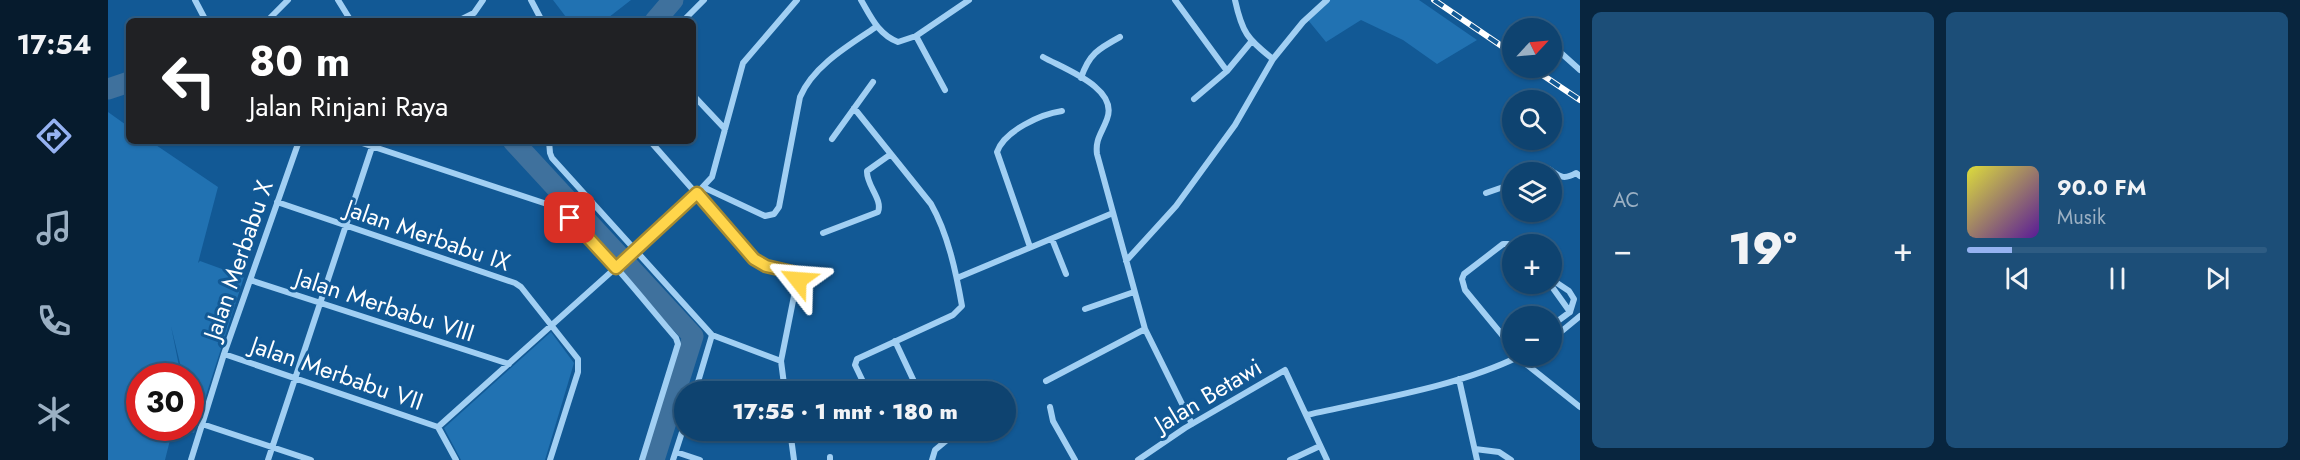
<!DOCTYPE html>
<html lang="id">
<meta charset="utf-8">
<style>
:root{--surface:#0e4370;--page:#1c4e78;--text:#f1f3f6;--muted:#9bb0c3;--line:#2e5c83;--accent:#95b2f1}
body{margin:0;font-family:Jost,sans-serif;background:var(--page);color:var(--text);height:100vh;display:flex;flex-direction:column;font-size:22px;white-space:nowrap}
*{box-sizing:border-box;margin:0}
p{font-size:20px;color:var(--muted)}
.icon{flex:none;width:33px;height:33px;fill:none;stroke:currentColor;stroke-width:2;stroke-linecap:round;stroke-linejoin:round}
.map{position:relative;flex:1;overflow:hidden}
.side{display:flex;flex-direction:column;gap:12px;padding:12px;background:#08253e;width:720px}
.side>*{flex:none}
.top-card{position:absolute;left:18px;top:18px;width:570px;height:126px;border-radius:9px;box-shadow:0 2px 4px #0004,0 0 0 2px var(--line);background:#202124;color:#fff;overflow:hidden}
.needle{width:39px;rotate:64deg}
.buttons{position:absolute;left:1394px;top:18px;display:grid;gap:12px}
.buttons a{display:grid;place-items:center;width:60px;height:60px;border-radius:50%;background:var(--surface);box-shadow:0 2px 4px #0004,0 0 0 2px var(--line);font-size:30px}
.speed{position:absolute;left:18px;top:363px;display:flex;gap:12px;font-size:30px;font-weight:700;text-align:center}
.speed>*{display:grid;place-content:center;width:78px;height:78px;border-radius:50%;background:var(--surface);box-shadow:0 2px 4px #0004,0 0 0 2px var(--line);line-height:1}
.speed .limit{border:9px solid #d22;background:#fff;color:#111}
.pin{position:absolute;display:grid;place-items:center;width:51px;height:51px;color:#fff;margin:-26px;border-radius:12px;box-shadow:0 3px 9px #0006}
.me{position:absolute;width:66px;margin:-33px;rotate:298deg;stroke-linejoin:round;filter:drop-shadow(0 0 4px #0008)}
.turn{display:flex;align-items:center;gap:21px;height:126px;padding:0 24px;font-size:27px}
.turn .icon{width:78px;height:78px;stroke-width:2.5}
.turn b{display:block;font-size:42px;line-height:51px}
.big{font-size:45px;font-weight:800;line-height:1.1}
.side .widget{flex:1;display:flex;flex-direction:column;justify-content:center;gap:9px;min-width:0;padding:0 21px;border-radius:9px;background:var(--page)}
.song{display:flex;align-items:center;gap:18px}
.cover{width:72px;height:72px;border-radius:9px;background:linear-gradient(135deg,hsl(60 70% 55%),hsl(270 70% 35%))}
.played{height:6px;border-radius:3px;background:linear-gradient(90deg,var(--accent) 15%,var(--line) 15%)}
.keys{display:flex;justify-content:space-around;direction:ltr}
.heat{display:flex;justify-content:space-between;align-items:center;font-size:33px;direction:ltr}
.side .tiles{flex:1;display:grid;gap:12px;grid-template-columns:repeat(2,1fr)}
.trip{position:absolute;left:566px;top:381px;width:342px;height:60px;border-radius:30px;background:var(--surface);box-shadow:0 2px 4px #0004,0 0 0 2px var(--line);font-weight:800;line-height:60px;text-align:center}
main{display:flex;flex:1;min-height:0}
.tab-bar{display:flex;flex-direction:column;width:108px;justify-content:space-around;align-items:center;background:#061b2d;color:var(--muted)}
.tab-bar .icon{width:42px;height:42px}
.tab-bar .selected{color:var(--accent)}
.tab-bar b{font-size:27px;color:var(--text)}
.map>svg:first-child{display:block}
</style>
<main>
<nav class="tab-bar">
<b>17:54</b>
<svg class="icon selected" aria-label="directions" viewBox="0 0 24 24"><path d="M12 3l9 9-9 9-9-9zM9 14v-3h6M13 9l2 2-2 2"/></svg>
<svg class="icon" aria-label="music" viewBox="0 0 24 24"><path d="M9 18V5l10-2v13"/><circle cx="6" cy="18" r="3"/><circle cx="16" cy="16" r="3"/></svg>
<svg class="icon" aria-label="phone" viewBox="0 0 24 24"><path d="M5 4h4l2 5-3 2q2 4 5 5l2-3 5 2v4C11 20 4 13 5 4z"/></svg>
<svg class="icon" aria-label="climate" viewBox="0 0 24 24"><path d="M12 3v18M4 7l16 10M4 17L20 7"/></svg>
</nav>
<div class="map">
<svg width="1472" height="460" viewBox="0 0 1472 460">
<rect width="100%" height="100%" fill="#125995"/>
<path fill="#2172b2" d="M445,0h78l-27,21h-35z
M1222,0h89l58,40 -40,24 -34,-24 -42,-20 -35,22 -18,-22z
M0,112l21,15v14h21l68,46 -20,76 2,-2 44,16 -50,156 -15,-5h11v-52h-7l-12,-50 10,50h-41v52h33l-8,32h-57z
M443,332l23,31 -29,97h-84l-17,-32z"/>
<g fill="none" stroke-linecap="round" stroke-linejoin="round">
<path stroke="#3f719d" stroke-width="21" d="M547,21l18,-21
M0,89l21,-7
M405,141l180,195 -39,124"/>
<path stroke="#a1cff3" stroke-width="6" d="M87,0l11,21
M230,0l13,21
M423,0l11,21
M753,0c10,17 17,34 37,42l18,-6 53,-36
M1067,0l52,71
M1127,0c7,32 12,39 38,59
M159,21l21,-21
M350,21l16,-8 9,-13
M575,21l21,-21
M1443,34l3,-3
M808,36l29,54
M1443,44l29,26
M935,57c21,12 76,31 64,62 -5,14 -12,20 -10,35l48,175 47,95
M973,78c8,-24 17,-29 39,-41
M585,95l32,34
M1086,99l33,-28 24,-29
M746,108l77,96c17,30 25,68 31,102l-9,9 -96,44 -2,6 13,27
M724,139l41,-57
M248,141l200,66c45,38 82,87 120,131l2,6 -36,116
M441,141l1,12 2,5 160,177 69,26
M542,141l104,118c13,9 34,6 44,17l-17,85 4,31
M1432,172l9,-3c11,8 15,11 27,4l4,3
M595,187l62,29 9,-2 5,-7 21,-110c13,-31 49,-52 76,-70
M1378,193l26,-9
M169,202l238,81 6,4 57,72v13l-28,88
M715,233l55,-21c5,-13 -12,-27 -11,-41l24,-17
M944,239l14,35
M922,247l-33,-95c7,-21 44,-38 65,-41
M1018,261l50,-55 59,-81 38,-66 30,-37 24,-22
M849,278l156,-65
M1443,279l18,12 5,8 -4,13
M142,280l259,84
M1442,284l20,28 -19,14
M977,309l49,-17
M1443,340l29,-24
M787,341l24,51
M1404,347l-47,-57 -3,-11 2,-5 39,-30h9
M116,354l214,73
M1408,356l64,51
M1351,379l18,81
M938,381l99,-52
M587,392l17,-57
M942,407l3,14 22,39
M1199,415c69,-16 150,-28 213,-59
M94,424l109,36
M330,427l192,-172 67,-62 15,-16 31,-114 54,-63
M330,427l18,33
M682,430l4,30
M1367,449l24,3 12,8
M568,452l24,8
M722,457v3
M83,460l33,-106 75,-213
M160,460l104,-313
M565,460l11,-34
M824,460l3,-10 24,-20
M1030,460l47,-32 100,-58 42,90
M1182,460l30,-14"/>
<g stroke="#fff" stroke-width="6">
<path id="rail" d="M1326,0l78,53
M1424,68l48,32"/>
</g>
<use href="#rail" stroke="#125995" stroke-width="4" stroke-dasharray="11" stroke-linecap="butt"/>
</g>
<g fill="none" stroke-linecap="round" stroke-linejoin="round">
<g stroke="#a68a30" stroke-width="15">
<path id="route" d="M462,218l46,50 81,-75 57,66 12,7 30,7 2,7"/>
</g>
<use href="#route" stroke="#ffd54a" stroke-width="10"/>
</g>
<g text-anchor="middle" dominant-baseline="central" stroke-width="6" stroke-linejoin="round" paint-order="stroke">
<g font-size="24" fill="#fff" stroke="#125995">
<text transform="translate(320 235) rotate(19)">Jalan Merbabu IX</text>
<text transform="translate(130 260) rotate(-71)">Jalan Merbabu X</text>
<text transform="translate(277 305) rotate(18)">Jalan Merbabu VIII</text>
<text transform="translate(229 373) rotate(19)">Jalan Merbabu VII</text>
<text transform="translate(1100 395) rotate(-31)">Jalan Betawi</text>
</g>
</g>
</svg>
<div class="buttons">
<a><svg class="needle" viewBox="-14 -14 28 28"><path d="M0-13l5 13h-10z" fill="#e53935"/><path d="M0 13l5-13h-10z" fill="#9bb0c3"/></svg></a>
<a><svg class="icon" aria-label="search" viewBox="0 0 24 24"><circle cx="10" cy="10" r="6"/><path d="M15 15l6 6"/></svg></a>
<a><svg class="icon" aria-label="layers" viewBox="0 0 24 24"><path d="M12 4l9 5-9 5-9-5zM3 14l9 5 9-5"/></svg></a>
<a>+</a>
<a>−</a>
</div>
<div class="speed"><div class="limit">30</div></div>
<div class="pin" style="left:462px;top:218px;background:#d93025"><svg class="icon" aria-label="arrive" viewBox="0 0 24 24"><path d="M6 21V4h12l-3 4 3 4H6"/></svg></div>
<svg class="me" style="left:690px;top:280px" viewBox="-20 -20 40 40"><path d="M0-17L14 15 0 8-14 15z" fill="#ffd54a" stroke="#fff" stroke-width="4"/></svg>
<div class="trip">17:55 · 1 mnt · 180 m</div>
<div class="top-card">
<div class="turn"><svg class="icon" aria-label="left" viewBox="0 0 24 24"><path d="M17 20v-9H6M10 6l-5 5 5 5"/></svg><div><b>80 m</b>Jalan Rinjani Raya</div></div>
</div>
</div>
<section class="side">
<div class="tiles">
<div class="widget"><p>AC</p>
<div class="heat"><a>−</a><b class="big">19°</b><a>+</a></div>
</div>
<div class="widget">
<div class="song"><i class="cover"></i><div><b>90.0 FM</b><p>Musik</p></div></div>
<div class="played"></div>
<div class="keys"><svg class="icon" aria-label="previous" viewBox="0 0 24 24"><path d="M18 5L8 12l10 7zM5 5v14"/></svg><svg class="icon" aria-label="pause" viewBox="0 0 24 24"><path d="M8 5v14M16 5v14"/></svg><svg class="icon" aria-label="next" viewBox="0 0 24 24"><path d="M6 5l10 7-10 7zM19 5v14"/></svg></div>
</div>
</div>
</section>
</main>
